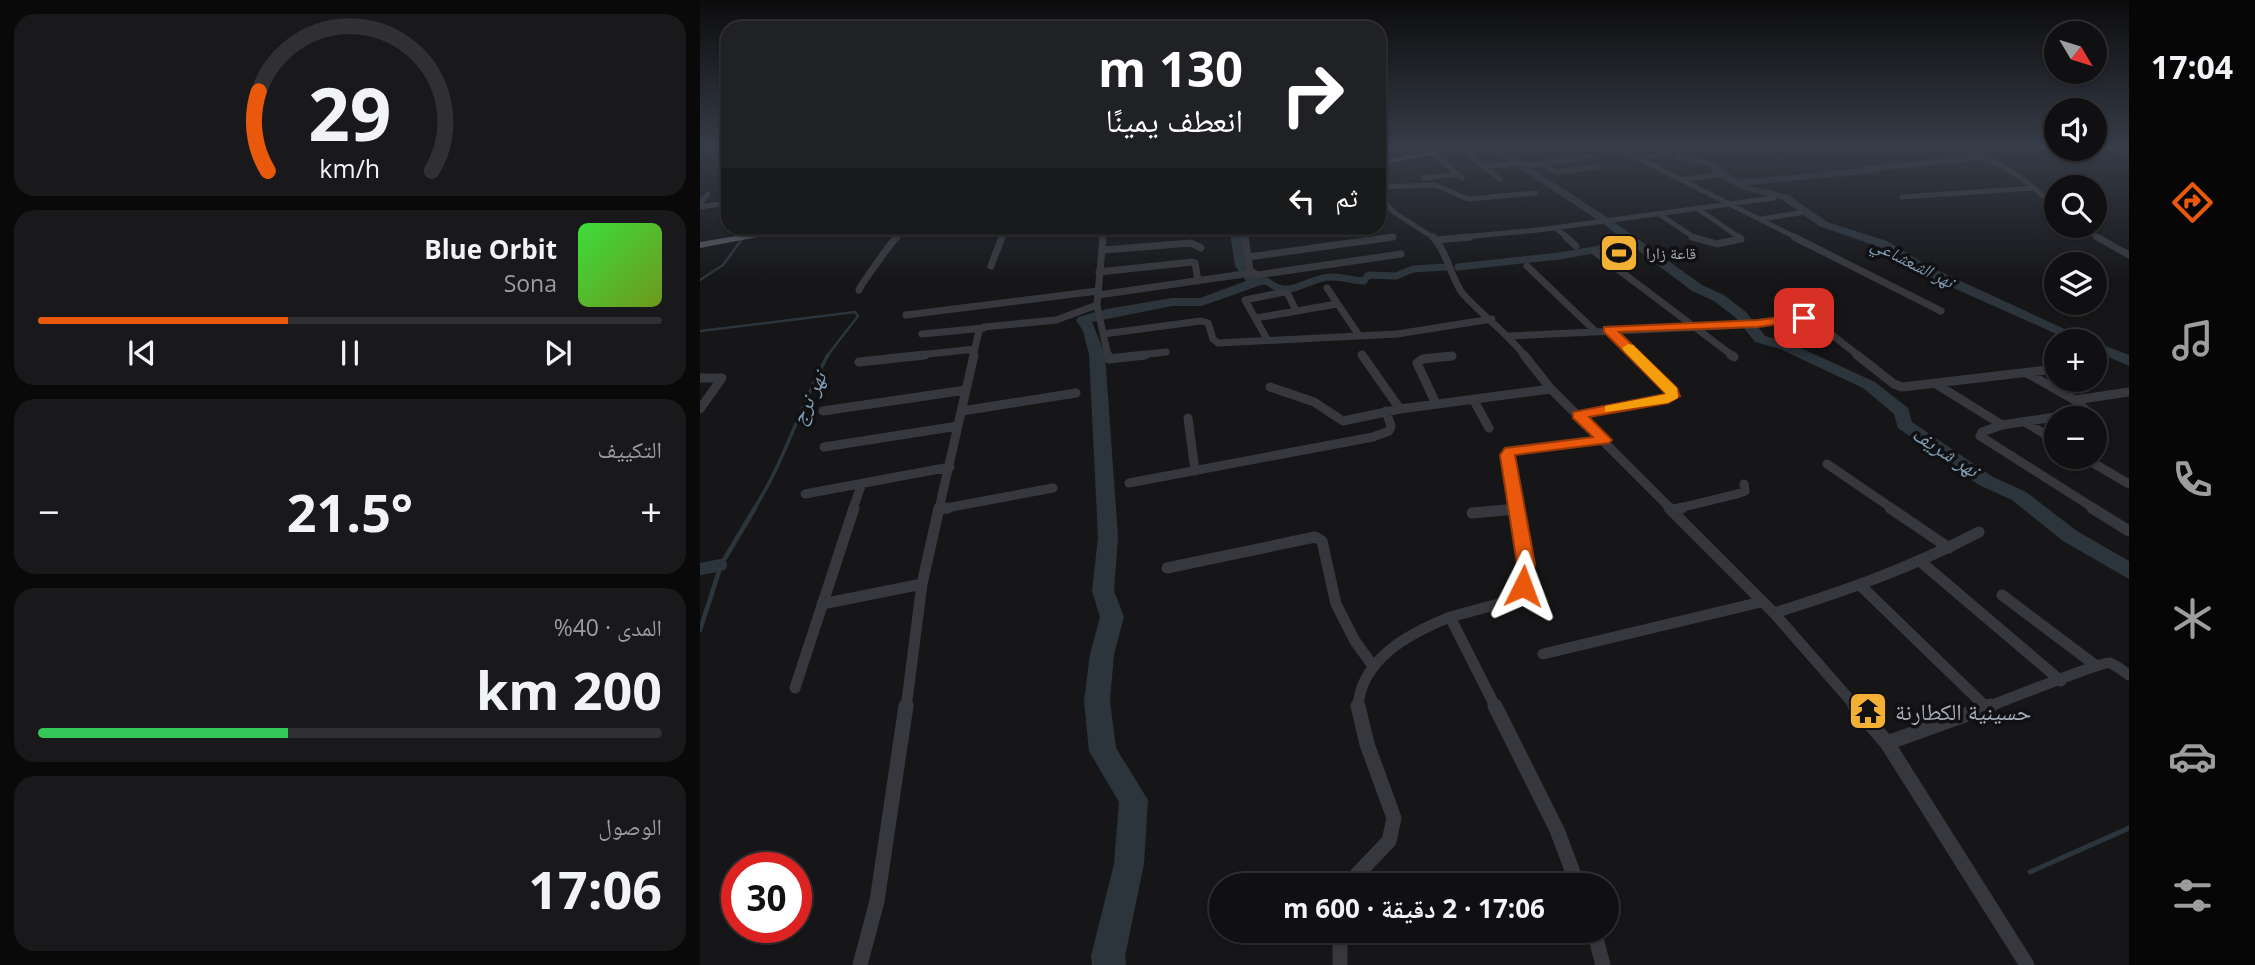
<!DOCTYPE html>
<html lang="ar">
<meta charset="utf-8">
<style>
:root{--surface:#101012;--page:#19191b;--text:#f1f3f6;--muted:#9c9d9f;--line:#303032;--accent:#ea580c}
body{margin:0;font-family:"Open Sans","Noto Naskh Arabic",sans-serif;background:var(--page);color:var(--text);direction:rtl;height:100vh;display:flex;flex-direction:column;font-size:26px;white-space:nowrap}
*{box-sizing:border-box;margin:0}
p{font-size:23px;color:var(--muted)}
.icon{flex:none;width:38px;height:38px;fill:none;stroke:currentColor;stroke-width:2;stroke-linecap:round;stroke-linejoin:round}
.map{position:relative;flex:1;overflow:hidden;direction:ltr}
.side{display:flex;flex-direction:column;gap:14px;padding:14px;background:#09090a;width:700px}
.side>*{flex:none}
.top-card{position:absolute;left:21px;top:21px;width:665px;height:214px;border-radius:21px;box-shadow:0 2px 5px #0004,0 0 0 2px var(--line);direction:rtl;background:#202124;color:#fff;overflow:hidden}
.needle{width:46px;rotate:128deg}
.controls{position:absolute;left:1344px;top:21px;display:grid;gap:14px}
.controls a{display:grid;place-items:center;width:63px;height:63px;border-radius:50%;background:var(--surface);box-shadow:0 2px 5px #0004,0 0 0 2px var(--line);font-size:35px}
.speed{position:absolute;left:21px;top:852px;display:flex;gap:14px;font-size:35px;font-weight:700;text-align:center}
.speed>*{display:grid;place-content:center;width:91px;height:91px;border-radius:50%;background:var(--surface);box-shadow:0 2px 5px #0004,0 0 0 2px var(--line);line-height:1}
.speed .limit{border:10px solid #d22;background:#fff;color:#111}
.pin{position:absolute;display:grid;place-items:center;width:60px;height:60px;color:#fff;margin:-30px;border-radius:14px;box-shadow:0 4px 10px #0006}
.me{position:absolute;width:77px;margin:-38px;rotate:3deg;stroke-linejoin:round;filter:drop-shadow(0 0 5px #0008)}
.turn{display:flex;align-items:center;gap:24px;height:147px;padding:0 28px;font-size:32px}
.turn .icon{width:91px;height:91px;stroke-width:2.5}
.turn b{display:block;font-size:49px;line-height:60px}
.then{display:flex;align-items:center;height:66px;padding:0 28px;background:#0003;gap:14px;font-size:26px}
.big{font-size:52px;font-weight:700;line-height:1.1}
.side .card{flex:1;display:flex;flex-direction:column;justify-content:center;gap:10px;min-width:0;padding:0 24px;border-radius:21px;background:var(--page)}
.side .dial{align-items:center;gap:0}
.dial svg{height:182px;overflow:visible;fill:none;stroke:var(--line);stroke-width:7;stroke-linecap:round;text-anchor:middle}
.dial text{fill:var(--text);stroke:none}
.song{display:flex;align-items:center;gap:21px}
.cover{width:84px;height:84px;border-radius:10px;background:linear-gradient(135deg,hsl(120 70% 55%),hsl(80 70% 35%))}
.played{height:7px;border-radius:4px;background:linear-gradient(90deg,var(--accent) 40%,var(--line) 40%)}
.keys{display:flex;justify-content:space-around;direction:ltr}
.heat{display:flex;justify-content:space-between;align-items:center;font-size:38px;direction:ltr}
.charge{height:10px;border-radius:5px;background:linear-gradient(90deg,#34c759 40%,var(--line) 0)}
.trip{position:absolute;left:509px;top:873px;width:410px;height:70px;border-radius:35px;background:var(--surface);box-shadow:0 2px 5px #0004,0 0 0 2px var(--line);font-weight:700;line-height:70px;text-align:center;direction:rtl}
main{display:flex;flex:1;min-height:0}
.dock{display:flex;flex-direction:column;width:126px;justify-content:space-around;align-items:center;background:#060607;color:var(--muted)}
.dock .icon{width:49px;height:49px}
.dock .current{color:var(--accent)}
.dock b{font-size:32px;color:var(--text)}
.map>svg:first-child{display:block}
</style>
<main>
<nav class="dock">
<b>17:04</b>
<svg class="icon current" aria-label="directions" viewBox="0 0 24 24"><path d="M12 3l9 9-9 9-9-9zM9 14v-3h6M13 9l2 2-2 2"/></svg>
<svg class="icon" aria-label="music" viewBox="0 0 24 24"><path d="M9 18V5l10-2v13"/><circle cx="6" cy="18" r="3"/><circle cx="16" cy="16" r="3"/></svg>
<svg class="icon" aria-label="phone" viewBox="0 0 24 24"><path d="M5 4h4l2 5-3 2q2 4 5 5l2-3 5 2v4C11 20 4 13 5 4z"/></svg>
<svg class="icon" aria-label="climate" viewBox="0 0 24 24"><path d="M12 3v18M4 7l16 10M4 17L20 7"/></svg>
<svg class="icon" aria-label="car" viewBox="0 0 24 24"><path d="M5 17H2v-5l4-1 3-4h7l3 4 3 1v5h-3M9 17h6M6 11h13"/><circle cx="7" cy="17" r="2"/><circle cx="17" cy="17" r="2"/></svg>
<svg class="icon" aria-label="filters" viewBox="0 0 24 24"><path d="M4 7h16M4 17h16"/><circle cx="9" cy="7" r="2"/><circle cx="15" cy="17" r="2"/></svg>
</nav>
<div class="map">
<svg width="1429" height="965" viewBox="0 0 1429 965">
<rect width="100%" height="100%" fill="#161618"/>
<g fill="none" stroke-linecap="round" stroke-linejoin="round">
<path stroke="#2c353c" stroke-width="2" d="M1400,147l29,9
M983,151l35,-4
M45,233l4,-5"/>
<path stroke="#2c353c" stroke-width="2.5" d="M0,280l23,-15 19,-26
M0,331l155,-19 3,4 -31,40"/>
<path stroke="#2c353c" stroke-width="3.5" d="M54,509c31,-48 46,-104 74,-154"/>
<path stroke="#2c353c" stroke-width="4.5" d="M0,630l21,-65 34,-57"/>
<path stroke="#2c353c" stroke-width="5" d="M1330,872l99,-44"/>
<path stroke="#2c353c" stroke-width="6" d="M1039,183l137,-13"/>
<path stroke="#2c353c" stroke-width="7" d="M758,267l101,-11 75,-13
M556,282l11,-1c22,20 39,-3 63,-4 12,-1 23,4 34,4l4,-6 28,1 17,-7 33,-2"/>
<path stroke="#2c353c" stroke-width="12" d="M0,569l21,-4"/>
<path fill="#2c353c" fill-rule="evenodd" d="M780,147h19l111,72 92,66 22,10 22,17 19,24 25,7 85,39 33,26 4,14 81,55 33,15 51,39 52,30v18l-66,-38 -51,-41 -33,-15 -81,-57 -4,-14 -31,-26 -83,-39 -25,-7 -19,-24 -22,-17 -22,-10 -90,-68 -110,-73 -21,4 -5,-3z
M972,147l14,2v8l30,5 6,8 29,16 38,9 38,27 60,19 43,26 161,74h-19l-152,-68 -41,-26 -60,-21 -38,-27 -38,-9 -29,-16 -4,-8 -30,-5 -4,-4 2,-5z
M533,228h11l-2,4 6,34 15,16 -2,3 -59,21h-30l-80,16 13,32 13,183 -4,54 10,26 -10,37 -4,47 6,47 32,52 -4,64 -19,92 1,9h-34l-1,-9 23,-92 5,-62 -30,-51 -5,-50 6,-47 10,-37 -8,-26 6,-54 -9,-183 -6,-23 -7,-11 2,-3 29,-8 65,-11h28l46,-17 -11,-15 -5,-34z
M1395,342l34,13v11l-34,-15z"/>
<path stroke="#37383d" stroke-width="5" d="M699,147l7,8
M916,147l181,91
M1255,147c41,12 71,31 101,61
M1414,147h4
M679,148l19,-1
M760,148l40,31
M732,153l30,25
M939,158l29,-5
M842,164l14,8 41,-5
M783,167l36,-4 13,2 60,-9
M1164,169l125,-12
M723,178l34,-4
M982,180l35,-5
M679,187l56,-2 33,14 68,-6
M679,197l16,16 39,25
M1202,197l132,-9
M0,203l8,-9
M0,207l28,-4
M998,209l42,29
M959,214l36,24
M1060,219l40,-6
M1378,226l22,12
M403,228v10
M856,228l12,10
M37,236l5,-8
M195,238l7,-6 19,-4
M301,238l4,-10
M546,238l1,-10
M683,238l10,-1
M752,238l86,-8 236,-32"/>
<path stroke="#37383d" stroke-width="7" d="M403,237l-6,68 11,51
M545,237l5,33 7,5 144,-21
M733,237c15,16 19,44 30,57 20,22 44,39 62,62
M866,237l10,9
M992,237l25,7 24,-5 -3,-2
M1094,237l147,74
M1397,237l32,18
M736,240l34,-3
M404,250l87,-7 10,5
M895,252l138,104
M548,257l145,-20
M291,266l11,-29
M827,266l67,64
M399,272l93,-10 3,1 3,18
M627,288l31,46
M159,290c1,-4 33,-49 38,-53
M398,295l153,-22
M206,315l192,-24
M556,318l81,-14
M909,329l28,27
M222,334l62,-6
M403,334l98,-13 7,2 5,16 5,4 179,-9 95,-15
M809,336l215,-10 79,-8 14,5 42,33
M567,339l-22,-39 39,-8 4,2 8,17
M210,356l65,-7
M273,356l6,-25 5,-4 72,-7 41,-15
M431,356l35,-4
M749,356h3"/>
<path stroke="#37383d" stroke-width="9" d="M408,355l1,4 36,-4
M662,355l38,54
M824,355l27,34 120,120
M1031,355l3,2
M1157,355l37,29 8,3 154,-18
M159,362l66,-7
M1327,373l48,27 54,-8
M0,378h22l-22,31
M1236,384l66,41
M570,387l44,15 29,19 57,-12 151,-20
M773,399l16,29
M1375,400l13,12 -86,13 -20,7 -2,4 115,73
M736,404l-19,-41 6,-4 29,-3
M123,411l143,-21
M262,411l114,-18
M878,415l95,-19 -1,-6 -37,-35
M488,418l7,53
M1325,422l31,19
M124,447l134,-21
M1383,457l46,27
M1127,464l66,45
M429,483l244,-46 16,-6 2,-5 -5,-15
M105,494l145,-27
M153,509l9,-26
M239,509l35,-154
M241,509l112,-21
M813,509h4
M816,509l-8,-48 2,-10 94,-11
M975,509l62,-15 8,-3 -1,-7"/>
<path stroke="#37383d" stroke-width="11" d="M969,508l105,105 83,95
M1190,508l59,40
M1392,508l37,23
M241,509l7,-1
M973,510l9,-2
M772,513l45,-4
M1221,562l140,119
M467,568l148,-31 7,4 14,63 19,37 18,25
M1161,586l125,121
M1302,595l93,70
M122,604l100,-20
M1074,613c74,-23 136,-45 205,-81
M843,654l218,-52
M95,688l59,-180
M206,708l16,-124 17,-76
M658,708c2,-49 52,-75 92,-91
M796,708l-46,-91 52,-14 21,-17 3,-22 -10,-56
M1285,708c16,-6 118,-47 125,-45 6,2 14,9 19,12"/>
<path stroke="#37383d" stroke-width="15" d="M795,706l62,124 21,56
M1155,706l32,37 140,222
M1187,743l103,-37
M646,886l43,-45 5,-23 -27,-74 -9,-38
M640,931v34
M894,931l9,34
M160,965l17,-64 29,-195"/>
<path fill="#53555c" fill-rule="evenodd" d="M759,147h15l-95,18v-4z
M86,228h19l-105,20v-6z"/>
</g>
<linearGradient id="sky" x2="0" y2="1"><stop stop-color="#0c0c0d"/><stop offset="0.52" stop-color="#363c48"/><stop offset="1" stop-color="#363c48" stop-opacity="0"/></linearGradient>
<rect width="1429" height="282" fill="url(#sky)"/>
<path fill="#ea580c" stroke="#983908" stroke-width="2" d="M1104,314l4,1v5l-50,7 -139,5 58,56 3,8 -12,7 -79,14 23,23 -3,3 -94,12 20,109 -6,26h-13l-3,-4 4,-22 -17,-109 5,-7 88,-11 -20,-19v-6l93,-18 -62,-62v-5l154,-7z"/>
<path fill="#f59e0b" d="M928,344l5,1 44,43 1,10 -10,5 -63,9v-6l61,-12 -42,-43 -2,-3z"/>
<defs>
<g id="stadium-square" transform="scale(2.0125)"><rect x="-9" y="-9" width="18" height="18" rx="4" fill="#f2b134" stroke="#111113"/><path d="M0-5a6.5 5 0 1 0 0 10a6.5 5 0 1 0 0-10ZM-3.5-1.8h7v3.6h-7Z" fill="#111"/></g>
<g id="temple-square" transform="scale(2.0125)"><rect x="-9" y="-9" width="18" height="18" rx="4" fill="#f2b134" stroke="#111113"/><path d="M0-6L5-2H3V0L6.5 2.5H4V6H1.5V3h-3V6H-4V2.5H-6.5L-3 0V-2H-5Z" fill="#111"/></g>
</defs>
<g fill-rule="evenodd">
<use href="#stadium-square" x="919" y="253"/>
<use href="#temple-square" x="1168" y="711"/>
</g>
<g text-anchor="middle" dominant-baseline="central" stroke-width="7" stroke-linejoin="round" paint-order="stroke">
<g font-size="16" fill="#a8adb8" stroke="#111113" text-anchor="start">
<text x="946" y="253">قاعة زارا</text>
</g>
<g font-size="18" font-style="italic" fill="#7f9bb3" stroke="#111113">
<text transform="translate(1213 262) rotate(27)">نهر الشعشاعي</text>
</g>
<g font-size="21" font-style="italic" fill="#7f9bb3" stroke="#111113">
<text transform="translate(108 398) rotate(-65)">نهر نرج</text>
<text transform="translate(1246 451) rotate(33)">نهر شريف</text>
</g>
<g font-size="23" fill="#a8adb8" stroke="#111113" text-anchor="start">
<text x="1195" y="711">حسينية الكطارنة</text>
</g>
</g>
</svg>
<div class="controls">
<a><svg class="needle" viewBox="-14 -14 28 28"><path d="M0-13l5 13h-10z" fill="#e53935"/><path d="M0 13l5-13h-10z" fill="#9c9d9f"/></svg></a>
<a><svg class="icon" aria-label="sound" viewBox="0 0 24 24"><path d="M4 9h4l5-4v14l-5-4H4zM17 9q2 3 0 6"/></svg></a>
<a><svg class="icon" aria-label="search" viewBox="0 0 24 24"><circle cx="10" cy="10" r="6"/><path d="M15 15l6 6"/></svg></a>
<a><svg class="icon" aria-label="layers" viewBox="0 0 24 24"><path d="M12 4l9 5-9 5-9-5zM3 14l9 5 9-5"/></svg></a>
<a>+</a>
<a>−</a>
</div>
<div class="speed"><div class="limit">30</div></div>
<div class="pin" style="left:1104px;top:318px;background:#d93025"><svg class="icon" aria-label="arrive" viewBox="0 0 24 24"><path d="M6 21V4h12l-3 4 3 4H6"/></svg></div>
<svg class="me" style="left:823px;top:586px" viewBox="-20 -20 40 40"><path d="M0-17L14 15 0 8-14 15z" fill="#ea580c" stroke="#fff" stroke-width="4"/></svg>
<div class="trip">17:06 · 2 دقيقة · 600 m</div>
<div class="top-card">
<div class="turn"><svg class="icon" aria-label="right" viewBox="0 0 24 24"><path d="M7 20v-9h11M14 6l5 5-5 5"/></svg><div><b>130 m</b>انعطف يمينًا</div></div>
<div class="then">ثم<svg class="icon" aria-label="left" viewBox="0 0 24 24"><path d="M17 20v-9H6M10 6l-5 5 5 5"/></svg></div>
</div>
</div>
<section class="side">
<div class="card dial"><svg viewBox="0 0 100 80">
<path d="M14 69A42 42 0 1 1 86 69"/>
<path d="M14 69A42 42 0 0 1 10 34" stroke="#ea580c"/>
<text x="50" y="56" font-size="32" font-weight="700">29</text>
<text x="50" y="72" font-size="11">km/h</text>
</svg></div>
<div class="card">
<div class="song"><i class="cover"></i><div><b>Blue Orbit</b><p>Sona</p></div></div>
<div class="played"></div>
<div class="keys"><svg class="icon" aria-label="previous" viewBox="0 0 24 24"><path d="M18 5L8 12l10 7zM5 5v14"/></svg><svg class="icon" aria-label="pause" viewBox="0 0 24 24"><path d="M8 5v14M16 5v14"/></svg><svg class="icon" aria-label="next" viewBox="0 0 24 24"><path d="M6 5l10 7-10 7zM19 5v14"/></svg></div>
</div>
<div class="card"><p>التكييف</p>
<div class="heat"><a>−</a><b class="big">21.5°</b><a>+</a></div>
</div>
<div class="card"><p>المدى · 40%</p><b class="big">200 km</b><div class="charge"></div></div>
<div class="card"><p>الوصول</p><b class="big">17:06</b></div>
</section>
</main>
